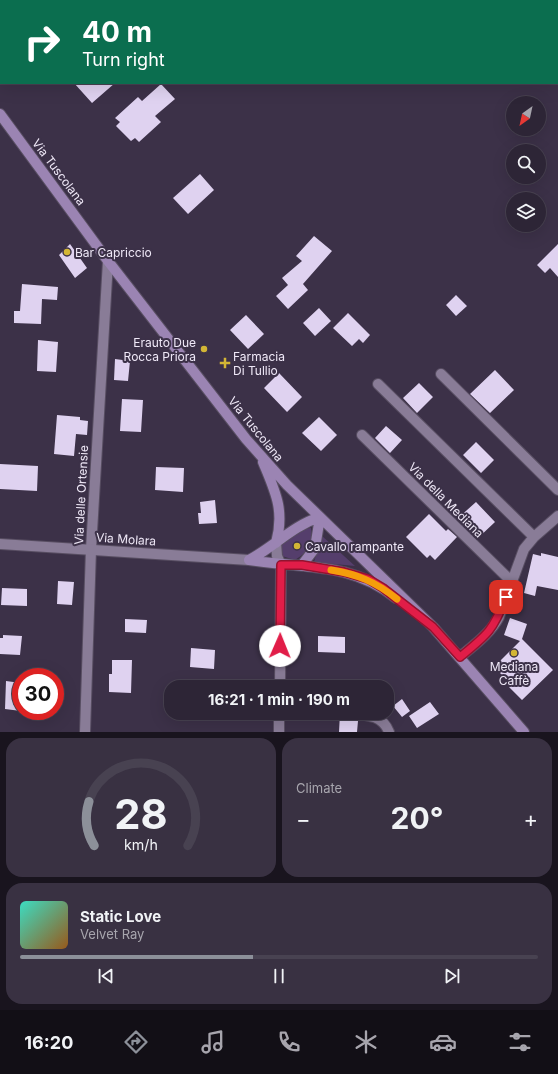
<!DOCTYPE html>
<meta charset="utf-8">
<style>
:root{--surface:#2d2536;--page:#393142;--text:#f1f3f6;--muted:#a7a5ad;--line:#484251;--accent:#8c9099}
body{margin:0;font-family:Inter,sans-serif;background:var(--page);color:var(--text);height:100vh;display:flex;flex-direction:column;font-size:15px;white-space:nowrap}
*{box-sizing:border-box;margin:0}
p{font-size:13px;color:var(--muted)}
.icon{flex:none;width:22px;height:22px;fill:none;stroke:currentColor;stroke-width:2;stroke-linecap:round;stroke-linejoin:round}
.map{position:relative;height:732px;overflow:hidden}
.panel{display:flex;flex-direction:column;gap:6px;padding:6px;background:#19141e;flex:1}
.panel>*{flex:none}
.guide{position:absolute;left:0px;top:0px;width:558px;height:84px;box-shadow:0 4px 16px #0002,0 0 0 1px var(--line);background:#0b6e4f;color:#fff;overflow:hidden}
.needle{width:26px;rotate:213deg}
.buttons{position:absolute;left:506px;top:96px;display:grid;gap:8px}
.buttons a{display:grid;place-items:center;width:40px;height:40px;border-radius:50%;background:var(--surface);box-shadow:0 4px 16px #0002,0 0 0 1px var(--line);font-size:20px}
.speed{position:absolute;left:12px;top:668px;display:flex;gap:8px;font-size:20px;font-weight:700;text-align:center}
.speed>*{display:grid;place-content:center;width:52px;height:52px;border-radius:50%;background:var(--surface);box-shadow:0 4px 16px #0002,0 0 0 1px var(--line);line-height:1}
.speed .limit{border:6px solid #d22;background:#fff;color:#111}
.pin{position:absolute;display:grid;place-items:center;width:34px;height:34px;color:#fff;margin:-17px;border-radius:8px;box-shadow:0 2px 6px #0006}
.me{position:absolute;width:44px;margin:-22px;rotate:1deg;stroke-linejoin:round;filter:drop-shadow(0 0 3px #0008)}
.turn{display:flex;align-items:center;gap:14px;height:84px;padding:0 16px;font-size:18px}
.turn .icon{width:52px;height:52px;stroke-width:2.5}
.turn b{display:block;font-size:28px;line-height:34px}
.big{font-size:30px;font-weight:700;line-height:1.1}
.panel .widget{flex:1;display:flex;flex-direction:column;justify-content:center;gap:6px;min-width:0;padding:0 14px;border-radius:16px;background:var(--page)}
.panel .dial{align-items:center;gap:0}
.dial svg{height:104px;overflow:visible;fill:none;stroke:var(--line);stroke-width:7;stroke-linecap:round;text-anchor:middle}
.dial text{fill:var(--text);stroke:none}
.song{display:flex;align-items:center;gap:12px}
.cover{width:48px;height:48px;border-radius:6px;background:linear-gradient(135deg,hsl(170 70% 55%),hsl(30 70% 35%))}
.played{height:4px;border-radius:2px;background:linear-gradient(90deg,var(--accent) 45%,var(--line) 45%)}
.keys{display:flex;justify-content:space-around;direction:ltr}
.heat{display:flex;justify-content:space-between;align-items:center;font-size:22px;direction:ltr}
.panel .tiles{flex:1;display:grid;gap:6px;grid-template-columns:1fr 1fr}
.widget:last-child{grid-column:span 2}
.trip{position:absolute;left:164px;top:680px;width:230px;height:40px;border-radius:16px;background:var(--surface);box-shadow:0 4px 16px #0002,0 0 0 1px var(--line);font-weight:700;line-height:40px;text-align:center}
.menu{display:flex;height:64px;justify-content:space-around;align-items:center;background:#120f16;color:var(--muted)}
.menu .icon{width:28px;height:28px}
.menu .on{color:var(--accent)}
.menu b{font-size:18px;color:var(--text)}
.map>svg:first-child{display:block}
</style>
<div class="map">
<svg width="558" height="732" viewBox="0 0 558 732">
<rect width="100%" height="100%" fill="#3c3148"/>
<path fill="#553e6c" d="M311,528c2,16 -2,23 -16,32l-13,-4 -1,-11 13,-15z
M322,536l33,30 -41,-4z"/>
<path fill="#dfd2f0" d="M74,83h41l-23,20z
M161,84l14,15 -20,17 6,6 -22,20 -4,-4 -4,3 -15,-15 4,-4 -5,-4 23,-21 4,4z
M200,174l14,16 -26,24 -15,-16z
M314,236l18,15 -29,33 5,6 -20,19 -12,-13 12,-11 -6,-7 20,-17 -6,-5z
M70,244l17,24 -12,10 -16,-23z
M558,244v33l-8,-9 -5,5 -8,-8z
M22,284l36,3 -1,13 -15,-1 -1,25 -27,-1v-12h6z
M456,295l11,11 -11,10 -10,-11z
M319,308l12,13 -16,15 -12,-13z
M348,313l22,22 -7,8 -4,-4 -7,7 -19,-18z
M246,315l18,19 -16,15 -18,-19z
M38,340l20,2 -2,30 -19,-1z
M115,359l15,2 -2,20 -14,-1z
M495,370l19,20 -24,23 -20,-19z
M279,373l23,24 -15,15 -23,-24z
M419,383l14,14 -16,16 -14,-15z
M122,399l21,1 -2,32 -21,-1z
M57,415l23,2v3l8,1 -1,14 -11,-1 -2,22 -20,-2z
M319,417l18,18 -16,16 -19,-18z
M386,426l16,14 -12,13 -15,-15z
M476,442l18,18 -13,13 -18,-18z
M0,464l38,2 -1,25 -37,-2z
M156,467l28,1 -1,24 -28,-2z
M215,500l2,23 -18,1 -1,-11h3l-1,-11z
M476,502l19,20 -18,17 -20,-20z
M429,514l17,17 2,-2 9,8 -22,23 -5,-5 -3,3 -21,-21z
M541,553l17,4v33l-21,-4 -2,10 -11,-3 9,-39 8,2z
M58,581l16,1 -2,23 -15,-1z
M2,588l25,1v17l-26,-1z
M510,618l17,6 -5,15 31,31 -31,30 -13,-13 2,-3 -17,-17 26,-26 -16,-6z
M125,619l22,1 -1,13 -21,-1z
M3,635l19,1 -2,19 -20,-1v-16h3z
M318,636l27,1v16l-27,-1z
M191,648l24,2 -1,19 -24,-2z
M112,660h20l-1,33 -22,-1v-18h3z
M6,681l15,2v28l-16,-2z
M402,699l8,12 -8,6 -9,-11z
M430,702l9,12 -22,14 -8,-12z
M340,713l5,5 13,3 -1,11h-18z"/>
<g fill="none" stroke-linecap="round" stroke-linejoin="round">
<g stroke="#584e62" stroke-width="12">
<path id="minor" d="M89,0l1,1
M441,374l117,116
M378,384l156,153
M362,435l150,147
M276,543l1,13 4,9 -1,122
M460,657c14,-12 30,-23 39,-40l25,-68 10,-12 24,-21
M348,713c17,2 34,1 41,19
M85,732l6,-183 17,-288
M279,732v-19"/>
</g>
<g stroke="#584e62" stroke-width="12">
<path id="tertiary" d="M0,544l249,16"/>
</g>
<g stroke="#584e62" stroke-width="12">
<path id="secondary" d="M0,114l108,147 138,178 41,46 146,142 91,105
M263,462c12,29 22,48 13,81
M249,560c54,9 101,1 147,38
M249,560c25,-13 43,-34 71,-43
M302,565l13,-17 5,-31"/>
</g>
<use href="#minor" stroke="#897c97" stroke-width="10"/>
<use href="#tertiary" stroke="#897c97" stroke-width="10"/>
<use href="#secondary" stroke="#9b84b3" stroke-width="10"/>
</g>
<g fill="none" stroke-linecap="round" stroke-linejoin="round">
<g stroke="#92132f" stroke-width="10">
<path id="route" d="M280,646l1,-81h21l42,7 24,7 15,9 50,39 27,30c27,-22 33,-26 46,-60"/>
</g>
<use href="#route" stroke="#e11d48" stroke-width="7"/>
<path stroke="#f59e0b" stroke-width="7" d="M331,570c26,4 45,12 66,29"/>
</g>
<g fill="#d3b635" stroke="#3c3148" stroke-width="1.5">
<circle cx="67" cy="252" r="4"/>
<circle cx="204" cy="349" r="4"/>
<path d="M223 357h4v4h4v4h-4v4h-4v-4h-4v-4h4z"/>
<circle cx="297" cy="546" r="4"/>
<circle cx="514" cy="653" r="4"/>
</g>
<g text-anchor="middle" dominant-baseline="central" stroke-width="4" stroke-linejoin="round" paint-order="stroke">
<g font-size="12" fill="#efe8f7" stroke="#3c3148">
<text transform="translate(59 172) rotate(53)">Via Tuscolana</text>
<text transform="translate(256 429) rotate(51)">Via Tuscolana</text>
<text transform="translate(81 495) rotate(-87)">Via delle Ortensie</text>
<text transform="translate(446 500) rotate(45)">Via della Mediana</text>
<text transform="translate(126 539) rotate(4)">Via Molara</text>
</g>
<g font-size="12" fill="#efe8f7" stroke="#3c3148" text-anchor="start">
<text x="75" y="252">Bar Capriccio</text>
<text x="196" y="342" text-anchor="end">Erauto Due<tspan x="196" dy="14">Rocca Priora</tspan></text>
<text x="233" y="356">Farmacia<tspan x="233" dy="14">Di Tullio</tspan></text>
<text x="305" y="546">Cavallo rampante</text>
<text x="514" y="666" text-anchor="middle">Mediana<tspan x="514" dy="14">Caffè</tspan></text>
</g>
</g>
</svg>
<div class="buttons">
<a><svg class="needle" viewBox="-14 -14 28 28"><path d="M0-13l5 13h-10z" fill="#e53935"/><path d="M0 13l5-13h-10z" fill="#a7a5ad"/></svg></a>
<a><svg class="icon" aria-label="search" viewBox="0 0 24 24"><circle cx="10" cy="10" r="6"/><path d="M15 15l6 6"/></svg></a>
<a><svg class="icon" aria-label="layers" viewBox="0 0 24 24"><path d="M12 4l9 5-9 5-9-5zM3 14l9 5 9-5"/></svg></a>
</div>
<div class="speed"><div class="limit">30</div></div>
<div class="pin" style="left:506px;top:597px;background:#d93025"><svg class="icon" aria-label="arrive" viewBox="0 0 24 24"><path d="M6 21V4h12l-3 4 3 4H6"/></svg></div>
<svg class="me" style="left:280px;top:646px" viewBox="-20 -20 40 40"><circle r="19" fill="#fff"/><path d="M0-13L10 11 0 6-10 11z" fill="#e11d48"/></svg>
<div class="trip">16:21 · 1 min · 190 m</div>
<div class="guide">
<div class="turn"><svg class="icon" aria-label="right" viewBox="0 0 24 24"><path d="M7 20v-9h11M14 6l5 5-5 5"/></svg><div><b>40 m</b>Turn right</div></div>
</div>
</div>
<section class="panel">
<div class="tiles">
<div class="widget dial"><svg viewBox="0 0 100 80">
<path d="M14 69A42 42 0 1 1 86 69"/>
<path d="M14 69A42 42 0 0 1 10 35" stroke="#8c9099"/>
<text x="50" y="56" font-size="32" font-weight="700">28</text>
<text x="50" y="72" font-size="11">km/h</text>
</svg></div>
<div class="widget"><p>Climate</p>
<div class="heat"><a>−</a><b class="big">20°</b><a>+</a></div>
</div>
<div class="widget">
<div class="song"><i class="cover"></i><div><b>Static Love</b><p>Velvet Ray</p></div></div>
<div class="played"></div>
<div class="keys"><svg class="icon" aria-label="previous" viewBox="0 0 24 24"><path d="M18 5L8 12l10 7zM5 5v14"/></svg><svg class="icon" aria-label="pause" viewBox="0 0 24 24"><path d="M8 5v14M16 5v14"/></svg><svg class="icon" aria-label="next" viewBox="0 0 24 24"><path d="M6 5l10 7-10 7zM19 5v14"/></svg></div>
</div>
</div>
</section>
<nav class="menu">
<b>16:20</b>
<svg class="icon on" aria-label="directions" viewBox="0 0 24 24"><path d="M12 3l9 9-9 9-9-9zM9 14v-3h6M13 9l2 2-2 2"/></svg>
<svg class="icon" aria-label="music" viewBox="0 0 24 24"><path d="M9 18V5l10-2v13"/><circle cx="6" cy="18" r="3"/><circle cx="16" cy="16" r="3"/></svg>
<svg class="icon" aria-label="phone" viewBox="0 0 24 24"><path d="M5 4h4l2 5-3 2q2 4 5 5l2-3 5 2v4C11 20 4 13 5 4z"/></svg>
<svg class="icon" aria-label="climate" viewBox="0 0 24 24"><path d="M12 3v18M4 7l16 10M4 17L20 7"/></svg>
<svg class="icon" aria-label="car" viewBox="0 0 24 24"><path d="M5 17H2v-5l4-1 3-4h7l3 4 3 1v5h-3M9 17h6M6 11h13"/><circle cx="7" cy="17" r="2"/><circle cx="17" cy="17" r="2"/></svg>
<svg class="icon" aria-label="filters" viewBox="0 0 24 24"><path d="M4 7h16M4 17h16"/><circle cx="9" cy="7" r="2"/><circle cx="15" cy="17" r="2"/></svg>
</nav>
